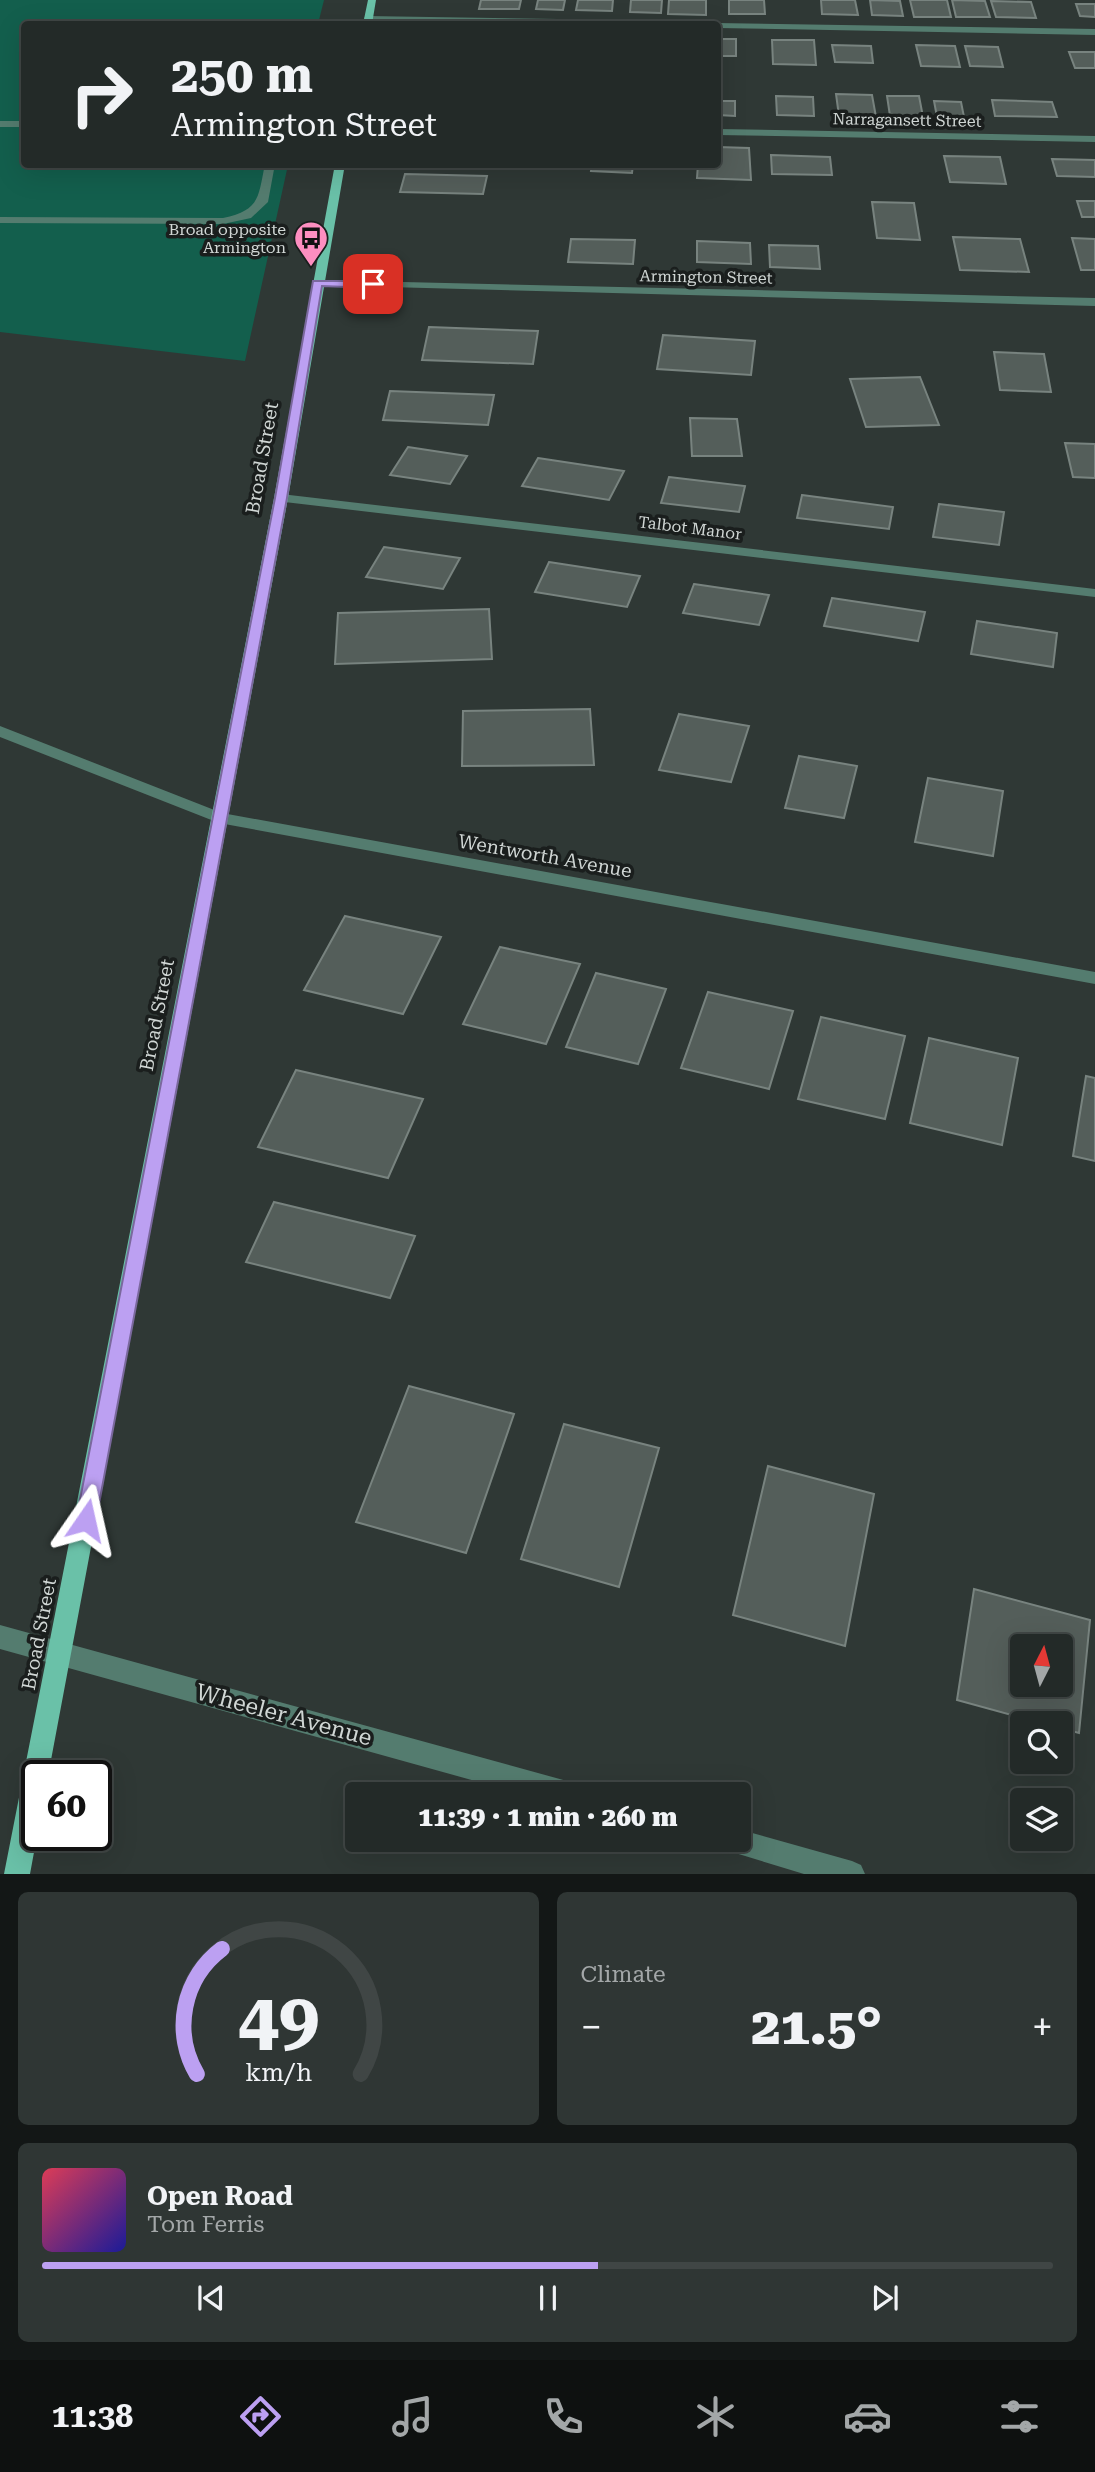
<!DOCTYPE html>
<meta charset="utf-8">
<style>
:root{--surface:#232a28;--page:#2f3634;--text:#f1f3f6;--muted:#a3a7a8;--line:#404645;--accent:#bca0f2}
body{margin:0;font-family:"Roboto Serif",serif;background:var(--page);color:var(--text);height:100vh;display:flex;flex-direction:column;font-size:26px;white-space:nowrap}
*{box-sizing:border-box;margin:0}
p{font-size:23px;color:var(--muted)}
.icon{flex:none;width:38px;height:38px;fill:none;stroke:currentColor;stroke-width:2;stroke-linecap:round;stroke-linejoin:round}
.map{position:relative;height:1874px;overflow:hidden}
.details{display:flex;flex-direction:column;gap:18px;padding:18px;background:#131716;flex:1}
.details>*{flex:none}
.guide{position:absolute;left:21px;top:21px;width:700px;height:147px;border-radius:7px;box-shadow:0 7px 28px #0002,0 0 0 2px var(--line);background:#232a28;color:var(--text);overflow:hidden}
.needle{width:46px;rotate:6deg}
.controls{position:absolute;left:1010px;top:1634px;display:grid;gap:14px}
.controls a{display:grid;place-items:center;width:63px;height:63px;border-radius:7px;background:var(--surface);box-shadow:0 7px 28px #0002,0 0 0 2px var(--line);font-size:35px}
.speed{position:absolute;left:21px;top:1760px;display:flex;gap:14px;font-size:35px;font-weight:700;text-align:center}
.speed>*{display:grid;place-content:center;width:91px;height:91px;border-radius:50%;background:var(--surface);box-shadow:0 7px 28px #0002,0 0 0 2px var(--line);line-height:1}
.speed .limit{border:4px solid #111;border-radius:10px;background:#fff;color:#111}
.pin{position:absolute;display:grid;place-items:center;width:60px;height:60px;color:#fff;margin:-30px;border-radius:14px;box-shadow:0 4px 10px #0006}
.me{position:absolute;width:77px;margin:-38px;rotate:11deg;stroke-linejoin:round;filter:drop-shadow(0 0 5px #0008)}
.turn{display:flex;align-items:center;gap:24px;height:147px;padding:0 35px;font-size:32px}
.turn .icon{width:91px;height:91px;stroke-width:2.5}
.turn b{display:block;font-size:49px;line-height:60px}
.big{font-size:52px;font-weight:800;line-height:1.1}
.details .tile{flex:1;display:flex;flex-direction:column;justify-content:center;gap:10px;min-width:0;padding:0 24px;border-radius:10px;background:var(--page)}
.details .dial{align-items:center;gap:0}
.dial svg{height:182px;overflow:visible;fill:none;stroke:var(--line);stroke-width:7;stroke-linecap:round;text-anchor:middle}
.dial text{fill:var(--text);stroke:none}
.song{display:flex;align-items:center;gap:21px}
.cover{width:84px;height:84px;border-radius:10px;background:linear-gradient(135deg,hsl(350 70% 55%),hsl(240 70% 35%))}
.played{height:7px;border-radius:4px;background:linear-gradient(90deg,var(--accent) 55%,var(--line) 55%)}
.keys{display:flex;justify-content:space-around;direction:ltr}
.heat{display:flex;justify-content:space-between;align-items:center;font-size:38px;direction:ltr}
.details .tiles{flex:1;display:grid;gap:18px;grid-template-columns:1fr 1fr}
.tile:last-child{grid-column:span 2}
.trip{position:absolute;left:345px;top:1782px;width:406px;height:70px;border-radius:7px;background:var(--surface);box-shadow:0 7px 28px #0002,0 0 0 2px var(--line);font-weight:800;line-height:70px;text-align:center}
.tabs{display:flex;height:112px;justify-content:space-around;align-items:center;background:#0e1110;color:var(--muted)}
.tabs .icon{width:49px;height:49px}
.tabs .selected{color:var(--accent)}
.tabs b{font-size:32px;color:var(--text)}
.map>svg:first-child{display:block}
</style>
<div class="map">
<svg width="1095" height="1874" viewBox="0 0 1095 1874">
<rect width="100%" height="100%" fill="#2f3835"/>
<path fill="#135f4d" d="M0,0h324l-6,24h-294v140l264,1 -43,196 -245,-29z"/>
<path fill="#545e5a" stroke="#78837f" stroke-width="2" fill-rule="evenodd" d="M481,0h40l-2,9h-40z
M538,0h27l-2,10 -27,-1z
M578,0h35l-1,11 -36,-1z
M631,0h31l-1,13 -31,-1z
M669,0h37v15l-38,-1z
M729,0h35l1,14h-36z
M821,0h34l3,15 -36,-1z
M870,0l30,1 3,15 -31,-1z
M910,0h37l4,17h-37z
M952,0l33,1 5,16h-34z
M991,1l40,1 5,16 -40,-1z
M1076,4h19v13l-15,-1z
M718,39h18v17h-18z
M772,40h42l2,25 -43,-1z
M832,45l39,1 2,17 -38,-1z
M916,45l39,1 5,21 -39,-1z
M965,46l33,1 5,20 -33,-1z
M1069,52h26v16h-20z
M836,94l36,1 4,22 -37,-1z
M776,96l37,1 1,19 -37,-1z
M887,96h32l4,21 -33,-1z
M992,100l60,2 5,15 -62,-1z
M718,101h17v15l-17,-1z
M934,101l27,1 3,15h-27z
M718,147l31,1 2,32 -54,-2 1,-14h20z
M771,155l59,2 2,18 -60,-1z
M944,156l56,1 6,27 -56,-2z
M1052,159l43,1v17l-38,-1z
M592,164h41l-1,9 -41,-2z
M405,174l82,2 -4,18 -83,-2z
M1077,201h18v16h-13z
M872,202l42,1 6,37 -43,-2z
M953,237l67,2 9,33 -69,-2z
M1072,238l23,1v31h-14z
M571,239l64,1 -2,24 -65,-2z
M697,241l53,2 1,21 -54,-2z
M769,245l49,1 2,23 -50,-2z
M429,327l109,4 -5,33 -111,-4z
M663,335l92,6 -4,34 -94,-6z
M994,352l50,2 7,38 -51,-2z
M920,377l19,48 -73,2 -16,-48z
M390,391l104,4 -6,30 -105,-5z
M690,418l47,1 5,37h-50z
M1065,443l30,1v34l-22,-1z
M408,447l59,9 -17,28 -60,-9z
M538,458l86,13 -15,29 -87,-14z
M669,477l76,9 -6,26 -78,-9z
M802,495l91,12 -4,22 -92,-11z
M939,504l65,8 -5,33 -66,-8z
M384,547l76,11 -17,31 -77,-12z
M549,562l91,14 -13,31 -92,-15z
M694,584l75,11 -10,30 -76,-12z
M832,598l93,14 -7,29 -94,-15z
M489,609l3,50 -157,5 3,-51z
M977,621l80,12 -4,34 -82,-13z
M590,709l4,56 -132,1 1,-55z
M679,714l70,12 -18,56 -72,-12z
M799,756l58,10 -13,52 -59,-10z
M928,778l75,13 -10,65 -78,-14z
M345,916l96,21 -38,77 -99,-24z
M500,947l80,17 -34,80 -83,-20z
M596,973l70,16 -28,75 -72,-17z
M708,992l85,19 -24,78 -88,-21z
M821,1017l84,19 -20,83 -87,-20z
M929,1038l89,20 -16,87 -92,-22z
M296,1070l127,29 -35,79 -130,-31z
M1086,1076l9,2v83l-22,-5z
M274,1202l141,34 -25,62 -144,-36z
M409,1386l105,28 -48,139 -110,-31z
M564,1424l95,24 -40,139 -98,-28z
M768,1466l106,28 -29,152 -112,-31z
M974,1589l116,31 -11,113 -19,-5v-4h-16l-87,-24zM1022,1647h38v38h-38z"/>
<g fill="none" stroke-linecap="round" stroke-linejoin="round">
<path fill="#547c6f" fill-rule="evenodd" d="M366,16l326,5 5,3 -328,-3 -5,-3z
M715,23l380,6v6l-377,-7z
M0,121h24v6h-24z
M718,129l377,7v6l-377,-7z
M265,164h10l-7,38 -17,16 -28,6 -223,-1v-6l223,1c37,-8 35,-20 42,-54z
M317,280l778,18v8l-782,-21v-4z
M281,494l814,95v8l-819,-96v-6z
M0,726l222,87 873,159v12l-876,-161 -219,-86z
M0,1625l567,156 9,4 4,9h-58l-522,-145z
M738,1829l114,32 9,4 4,9h-61l-85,-26 -4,-9h23z"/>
<path fill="#6ac1a8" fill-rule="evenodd" d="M368,0h8l-4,24h-9z
M335,164h10l-57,334 -240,1278h-11v60l-7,38h-26l270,-1376z"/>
</g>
<path fill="#bca0f2" stroke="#7a689d" stroke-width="2" d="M313,281h60l5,3 -5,4 -51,-2 -35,212 -191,1022 -3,7 -7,3 -7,-3 -3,-7 199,-1022z"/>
<defs>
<g id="bus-pin" transform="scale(1.75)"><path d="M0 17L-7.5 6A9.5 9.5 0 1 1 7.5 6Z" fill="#fd8ec0" stroke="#1a1e1d"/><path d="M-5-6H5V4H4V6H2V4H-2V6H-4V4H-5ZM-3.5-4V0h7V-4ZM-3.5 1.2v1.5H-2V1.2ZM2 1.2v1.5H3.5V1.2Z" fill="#111"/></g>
</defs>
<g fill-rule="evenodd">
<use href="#bus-pin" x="311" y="238"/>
</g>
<g text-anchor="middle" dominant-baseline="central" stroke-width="7" stroke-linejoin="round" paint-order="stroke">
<g font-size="16" fill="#d0d6d4" stroke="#1a1e1d">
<text transform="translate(907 120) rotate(1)">Narragansett Street</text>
<text transform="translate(706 277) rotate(1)">Armington Street</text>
<text transform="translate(690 528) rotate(7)">Talbot Manor</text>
</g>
<g font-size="16" fill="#d0d6d4" stroke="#1a1e1d" text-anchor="end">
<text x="286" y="229">Broad opposite<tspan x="286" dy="18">Armington</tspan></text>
</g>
<g font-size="19" fill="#d0d6d4" stroke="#1a1e1d">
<text transform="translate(262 458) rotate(-80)">Broad Street</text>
<text transform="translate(545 856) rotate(10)">Wentworth Avenue</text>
<text transform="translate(157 1015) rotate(-79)">Broad Street</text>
<text transform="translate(39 1634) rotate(-79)">Broad Street</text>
</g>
<g font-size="23" fill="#d0d6d4" stroke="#1a1e1d">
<text transform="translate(284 1715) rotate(15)">Wheeler Avenue</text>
</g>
</g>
</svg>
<div class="controls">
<a><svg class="needle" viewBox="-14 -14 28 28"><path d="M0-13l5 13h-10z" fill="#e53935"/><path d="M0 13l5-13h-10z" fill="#a3a7a8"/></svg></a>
<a><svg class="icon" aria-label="search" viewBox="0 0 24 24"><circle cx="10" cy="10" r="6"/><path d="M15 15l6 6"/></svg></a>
<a><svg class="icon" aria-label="layers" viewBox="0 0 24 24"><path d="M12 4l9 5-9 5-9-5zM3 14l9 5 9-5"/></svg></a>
</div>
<div class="speed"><div class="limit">60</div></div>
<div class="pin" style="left:373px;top:284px;background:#d93025"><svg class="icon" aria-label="arrive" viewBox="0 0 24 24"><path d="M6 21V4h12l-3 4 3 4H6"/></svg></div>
<svg class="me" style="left:86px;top:1520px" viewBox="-20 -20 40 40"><path d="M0-17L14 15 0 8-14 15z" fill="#bca0f2" stroke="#fff" stroke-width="4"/></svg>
<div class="trip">11:39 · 1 min · 260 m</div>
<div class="guide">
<div class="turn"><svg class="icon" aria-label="right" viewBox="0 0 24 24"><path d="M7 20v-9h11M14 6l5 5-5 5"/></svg><div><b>250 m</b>Armington Street</div></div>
</div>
</div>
<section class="details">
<div class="tiles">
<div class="tile dial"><svg viewBox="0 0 100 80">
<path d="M14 69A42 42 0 1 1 86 69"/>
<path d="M14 69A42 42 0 0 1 25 14" stroke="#bca0f2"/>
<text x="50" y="56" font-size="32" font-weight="700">49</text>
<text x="50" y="72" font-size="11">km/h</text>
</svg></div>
<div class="tile"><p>Climate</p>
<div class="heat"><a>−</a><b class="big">21.5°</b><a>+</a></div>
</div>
<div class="tile">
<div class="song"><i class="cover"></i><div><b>Open Road</b><p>Tom Ferris</p></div></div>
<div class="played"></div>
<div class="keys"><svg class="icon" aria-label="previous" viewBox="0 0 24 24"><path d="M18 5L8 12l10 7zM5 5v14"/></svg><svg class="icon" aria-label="pause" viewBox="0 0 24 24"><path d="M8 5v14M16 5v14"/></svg><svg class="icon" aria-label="next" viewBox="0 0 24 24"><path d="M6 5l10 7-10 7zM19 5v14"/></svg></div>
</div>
</div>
</section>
<nav class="tabs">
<b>11:38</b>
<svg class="icon selected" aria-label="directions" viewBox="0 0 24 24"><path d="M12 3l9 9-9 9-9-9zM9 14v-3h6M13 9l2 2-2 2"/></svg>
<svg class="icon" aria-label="music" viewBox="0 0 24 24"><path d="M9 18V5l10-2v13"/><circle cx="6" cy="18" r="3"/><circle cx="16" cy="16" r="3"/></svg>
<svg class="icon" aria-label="phone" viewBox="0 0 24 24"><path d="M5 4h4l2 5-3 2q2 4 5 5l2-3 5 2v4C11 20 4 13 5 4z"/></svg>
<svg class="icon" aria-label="climate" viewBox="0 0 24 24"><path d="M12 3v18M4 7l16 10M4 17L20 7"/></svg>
<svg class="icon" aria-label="car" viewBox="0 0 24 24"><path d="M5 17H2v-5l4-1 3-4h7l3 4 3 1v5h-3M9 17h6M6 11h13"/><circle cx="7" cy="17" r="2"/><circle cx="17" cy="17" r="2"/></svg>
<svg class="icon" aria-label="filters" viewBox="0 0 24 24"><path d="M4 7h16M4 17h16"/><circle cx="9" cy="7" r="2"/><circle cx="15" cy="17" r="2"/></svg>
</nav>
